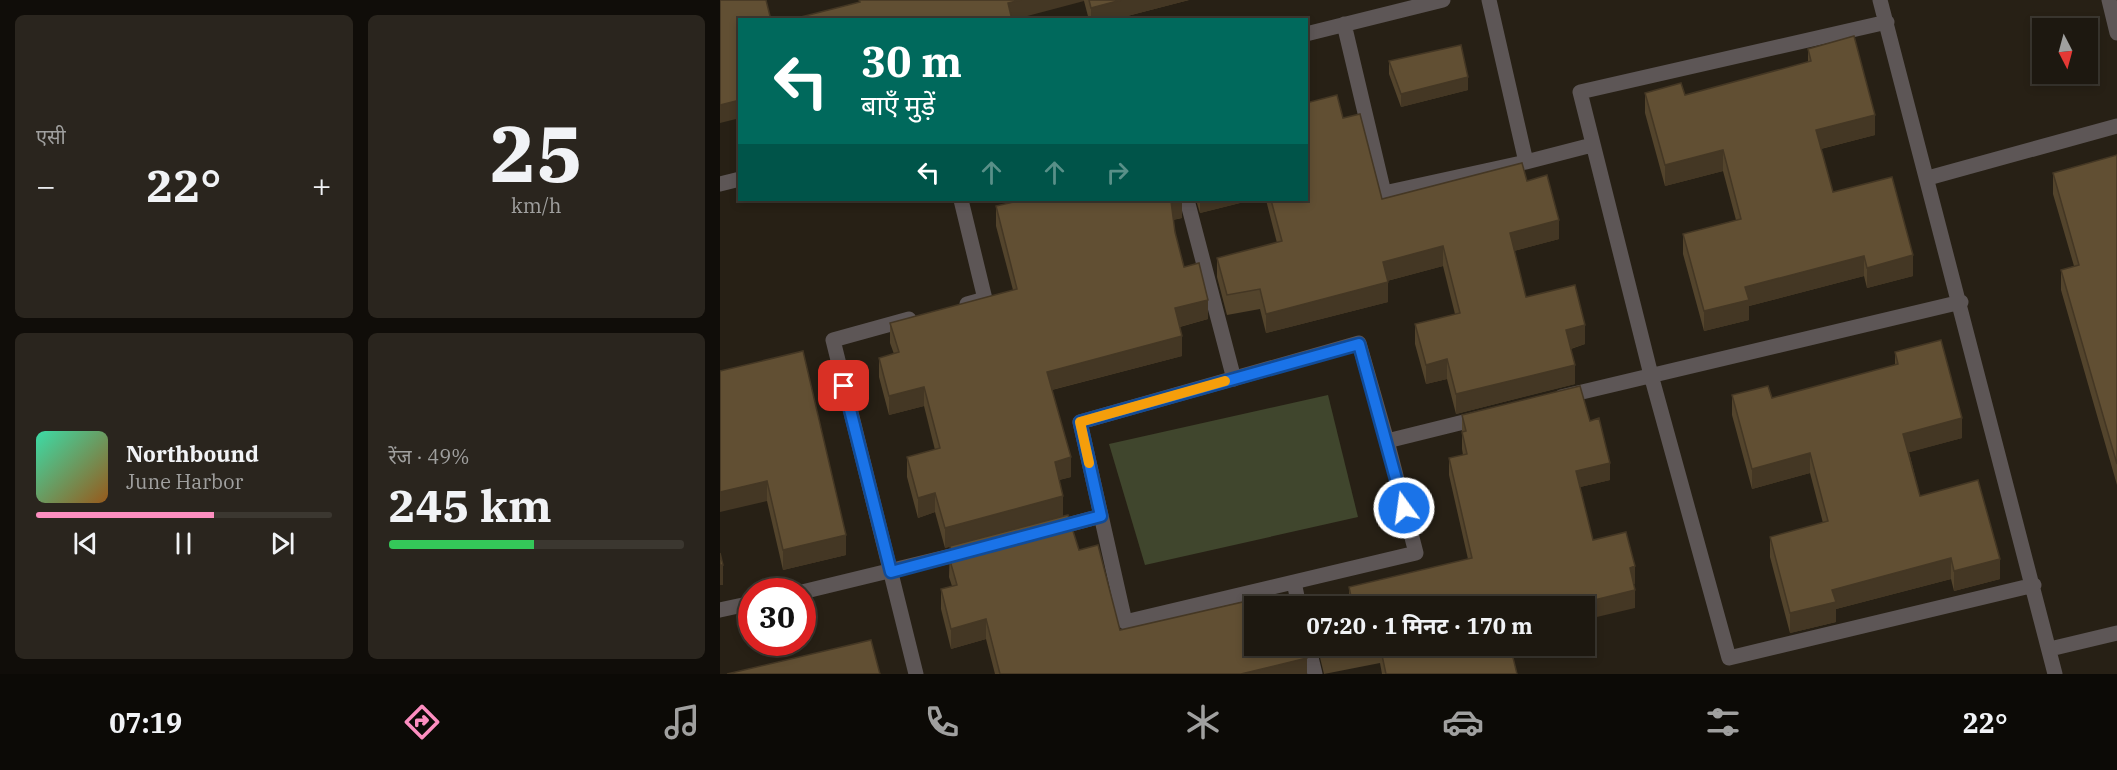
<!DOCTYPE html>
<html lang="hi">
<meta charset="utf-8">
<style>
:root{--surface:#1d1810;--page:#2a251e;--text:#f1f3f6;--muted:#a0a09f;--line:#3b3730;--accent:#fd8ec0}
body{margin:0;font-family:"IBM Plex Serif","Noto Sans Devanagari",serif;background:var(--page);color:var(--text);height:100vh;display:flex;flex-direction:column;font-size:22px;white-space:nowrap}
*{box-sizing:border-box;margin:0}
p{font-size:20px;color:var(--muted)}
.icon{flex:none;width:33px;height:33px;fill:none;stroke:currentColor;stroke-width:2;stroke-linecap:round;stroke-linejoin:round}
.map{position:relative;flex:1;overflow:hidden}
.drawer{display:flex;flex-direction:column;gap:15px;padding:15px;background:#100d09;width:720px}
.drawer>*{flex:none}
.top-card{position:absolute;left:18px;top:18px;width:570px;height:183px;border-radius:0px;box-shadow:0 3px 9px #0003,0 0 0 2px var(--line);background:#00695c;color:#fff;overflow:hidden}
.needle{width:39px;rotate:174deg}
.controls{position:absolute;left:1312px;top:18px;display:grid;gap:12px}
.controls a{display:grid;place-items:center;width:66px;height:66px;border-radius:0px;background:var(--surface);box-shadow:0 3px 9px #0003,0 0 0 2px var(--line);font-size:30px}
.speed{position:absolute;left:18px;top:578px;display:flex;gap:12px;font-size:30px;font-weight:700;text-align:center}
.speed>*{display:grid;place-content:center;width:78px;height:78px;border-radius:50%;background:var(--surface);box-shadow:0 3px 9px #0003,0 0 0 2px var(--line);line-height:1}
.speed .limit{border:9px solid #d22;background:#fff;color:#111}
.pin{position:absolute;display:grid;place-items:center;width:51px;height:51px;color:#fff;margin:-26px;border-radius:12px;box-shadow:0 3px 9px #0006}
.me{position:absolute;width:66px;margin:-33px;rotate:346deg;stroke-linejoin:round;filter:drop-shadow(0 0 4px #0008)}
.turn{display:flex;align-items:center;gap:21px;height:126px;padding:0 24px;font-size:27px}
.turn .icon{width:78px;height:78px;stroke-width:2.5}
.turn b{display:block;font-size:42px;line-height:51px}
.lanes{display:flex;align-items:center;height:57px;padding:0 24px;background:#0003;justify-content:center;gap:30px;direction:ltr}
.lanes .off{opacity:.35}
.big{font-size:45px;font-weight:700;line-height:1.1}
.drawer .widget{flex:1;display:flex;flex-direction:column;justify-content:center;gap:9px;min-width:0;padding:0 21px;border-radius:9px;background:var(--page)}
.drawer .dial{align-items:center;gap:0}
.dial b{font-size:78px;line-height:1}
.song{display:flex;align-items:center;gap:18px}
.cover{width:72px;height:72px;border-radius:9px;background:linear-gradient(135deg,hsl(160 70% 55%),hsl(30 70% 35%))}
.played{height:6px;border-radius:3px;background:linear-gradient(90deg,var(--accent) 60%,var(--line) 60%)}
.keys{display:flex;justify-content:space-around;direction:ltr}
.heat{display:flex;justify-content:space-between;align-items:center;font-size:33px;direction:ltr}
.charge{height:9px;border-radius:4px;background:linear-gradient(90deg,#34c759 49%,var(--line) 0)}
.drawer .tiles{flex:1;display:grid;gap:15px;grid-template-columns:repeat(2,1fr)}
.trip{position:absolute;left:524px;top:596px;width:351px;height:60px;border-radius:0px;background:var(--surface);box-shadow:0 3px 9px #0003,0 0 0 2px var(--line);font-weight:700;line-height:60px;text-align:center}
.menu{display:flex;height:96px;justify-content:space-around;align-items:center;background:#0c0a06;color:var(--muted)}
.menu .icon{width:42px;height:42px}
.menu .current{color:var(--accent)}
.menu b{font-size:27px;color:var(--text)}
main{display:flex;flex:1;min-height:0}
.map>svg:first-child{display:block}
</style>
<main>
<section class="drawer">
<div class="tiles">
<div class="widget"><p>एसी</p>
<div class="heat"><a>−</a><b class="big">22°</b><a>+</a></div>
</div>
<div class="widget dial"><b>25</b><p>km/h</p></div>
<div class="widget">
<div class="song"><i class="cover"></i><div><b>Northbound</b><p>June Harbor</p></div></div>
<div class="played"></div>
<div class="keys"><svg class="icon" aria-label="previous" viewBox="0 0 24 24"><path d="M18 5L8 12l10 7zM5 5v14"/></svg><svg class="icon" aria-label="pause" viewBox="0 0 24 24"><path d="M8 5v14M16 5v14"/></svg><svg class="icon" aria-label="next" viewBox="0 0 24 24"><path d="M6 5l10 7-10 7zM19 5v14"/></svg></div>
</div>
<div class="widget"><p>रेंज · 49%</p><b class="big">245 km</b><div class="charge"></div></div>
</div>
</section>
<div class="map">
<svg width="1397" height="674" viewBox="0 0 1397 674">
<rect width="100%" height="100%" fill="#272015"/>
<path fill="#40462d" d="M608,395l30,122 -213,48 -36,-121z"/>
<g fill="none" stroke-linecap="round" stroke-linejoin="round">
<path stroke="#5d5656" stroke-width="15" d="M769,0l37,162 66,-17
M1160,0l175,674
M1389,0l8,33
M1167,22l-307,70 71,283 78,283 305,-73
M624,24l40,169 142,-31
M586,34l137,-34
M1208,178l189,-52
M0,184l20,-5
M241,200l24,99 -18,5
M467,200l47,179
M189,319l-76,21 83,334
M841,397l400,-95
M667,441l-28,-98 -279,79 45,200 291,-69 -29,-112 93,-23
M332,529l49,-13
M574,582l5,24
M82,592l165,-40
M0,610l32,-7
M588,645l7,29
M1330,649l67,-16"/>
</g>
<path fill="#53442c" d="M139,0h330l-77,20h-23l-5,-19 -225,1z
M1088,49l67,86 -54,14 12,43 80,84 -46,12 -3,-12 -115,30v14l-45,11 -21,-77v-20l53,-14 -13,-49 -58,15 -20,-73v-20l40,2 123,-33z
M669,61l79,29 -67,17 -12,-33z
M623,118l39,81 145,-18 32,58 -45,12 12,46 59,47 -14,5 4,35 -119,30 -9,-35 -21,5 -11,-40v-20l40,-10 -12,-48 -56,15 1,21 -122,31 -6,-24 -33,6 -10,-38v-19l60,-15 -11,-43h40z
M1397,155v330l-56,-195v-20l13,-4 -21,-72v-21z
M292,200h170v18l-9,2 2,12 9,35 24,52 -28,8 2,29 -130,34 19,87 -12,3 4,36 -118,32 -10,-36 -17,6 -11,-41v-20l28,-7 -11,-44 -35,9 -10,-38v-19l15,-4 -4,-11v-20l123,-33 -17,-64v-20l17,-4z
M476,200h56l-52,13z
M1175,352l67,86 -53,14 11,44 80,83 -46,12 -3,-12 -115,30v13l-46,11 -20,-76v-20l53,-14 -13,-50 -58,16 -20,-74v-20l40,3 123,-33z
M0,371l126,184 -63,15 -16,-69z
M742,415l128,6 20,59 -30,7 13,53 42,44h-2l2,24 -51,-2h-235v-19l119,-28 -19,-84v-17l14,-3 -1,-6z
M230,546l129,4 41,80 134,15 53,29h-312l-9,-35 -35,10 -10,-40v-20l11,-3 -3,-9z
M597,645h193l7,29h-135l-2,-11 -56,11z"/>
<path fill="#443724" d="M301,0h63v1l-72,19 -4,-17z
M401,0h68l-77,20h-21v-12z
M748,77v13l-67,17v-13z
M20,100v18l-20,5v-18z
M1155,115v20l-59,15v-20z
M1003,150v21l-58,15v-21z
M456,200h6v18l-11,2v-19z
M480,200h52l-52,13z
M839,220v19l-49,13v-19z
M723,246v20l-60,16v-20z
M1193,255v21l-46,12v-20z
M1144,256v20l-115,30v14l-45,11v-20l41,-24z
M668,282v20l-122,31v-19z
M488,300v19l-33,9v-20z
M865,325v19l-19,6v-20z
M462,336v20l-135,35v-19z
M727,359v20l-21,5v-19z
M855,365v19l-119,30v-20z
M204,387v19l-35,9v-19z
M1242,418v20l-59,16v-20z
M1090,453v20l-58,16v-20z
M351,457v20l-16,4v-19z
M890,463v17l-34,8v-17z
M47,481v20l-47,11v-20z
M215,493v19l-17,6v-20z
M343,496v20l-118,32v-20z
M126,535v20l-63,15v-20z
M1231,558v21l-115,30v13l-46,11v-20l42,-23z
M1280,559v20l-46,12v-20z
M0,565h3v20h-3z
M915,566v18l-5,1v-17z
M915,590v18l-51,12v-14h-14z
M266,619v20l-35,10v-20z
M587,658v16h-66z"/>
<path fill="#614f33" stroke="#443724" stroke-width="1.5" d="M0,0h46l5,20h-31v80l-20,5z
M139,0h162l-13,3 4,17h-223l71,-18z
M369,0h32l-30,8z
M1134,36l21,79 -59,15 17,62 59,-15 21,78 -46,13 -3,-12 -119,31 4,13 -45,11 -21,-77 58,-15 -18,-69 -58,15 -20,-72 36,-10 4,12 126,-34 -3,-12z
M741,45l7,32 -67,17 -12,-33z
M617,95l6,23 17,-4 22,85 140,-36 5,18 20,-6 12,45 -49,13 16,64 49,-12 10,40 -19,5 9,35 -119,29 -9,-35 -21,6 -11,-41 45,-11 -17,-67 -60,16 5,20 -122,32 -6,-25 -33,6 -10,-37 65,-17 -11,-41h35v-97z
M1397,155v309l-56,-194 18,-5 -26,-92z
M297,200h159l-5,1 4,31 9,35 15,-4 9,37 -33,8 7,28 -135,36 24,85 -16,5 8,34 -118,32 -10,-35 -17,5 -11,-41 33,-9 -16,-61 -35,9 -10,-38 20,-6 -9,-29 127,-34 -21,-83 22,-5z
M1221,340l21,78 -59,16 17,62 58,-16 22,79 -46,12 -3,-13 -119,32 4,12 -46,11 -20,-76 58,-16 -18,-68 -58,16 -20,-74 36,-9 4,12 126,-34 -3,-12z
M83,351l43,184 -63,15 -16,-69 -47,11v-121z
M860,386l10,35 9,-3 11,45 -34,8 17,69 33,-8 9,34 -5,2 5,22 -65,16h-217l-4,-19 123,-29 -23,-100 18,-4 -5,-22 4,-1 -4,-16z
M348,515l11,35 19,-5 22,85 136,-31 1,7h-3v39h50l3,13 -66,16h-241l-14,-55 -35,10 -10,-40 16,-4 -8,-28 3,-1 -2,-10z
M0,553l3,12h-3z
M151,640l9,34h-153z
M601,645h189l7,29h-131l-6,-28 -56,11z"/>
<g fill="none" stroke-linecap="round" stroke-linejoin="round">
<g stroke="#114b97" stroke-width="15">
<path id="route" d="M124,386l47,186 210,-56 -21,-94 279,-78 45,164"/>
</g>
<use href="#route" stroke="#1a73e8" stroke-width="10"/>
<path stroke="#f59e0b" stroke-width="10" d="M369,463l-9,-41 145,-41"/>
</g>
</svg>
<div class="controls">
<a><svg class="needle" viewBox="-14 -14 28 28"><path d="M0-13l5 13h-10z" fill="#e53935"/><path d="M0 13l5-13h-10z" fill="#a0a09f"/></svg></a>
</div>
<div class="speed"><div class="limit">30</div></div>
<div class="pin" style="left:124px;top:386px;background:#d93025"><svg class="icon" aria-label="arrive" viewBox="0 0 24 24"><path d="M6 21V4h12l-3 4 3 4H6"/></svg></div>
<svg class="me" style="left:684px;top:508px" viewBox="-20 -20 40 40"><circle r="17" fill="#1a73e8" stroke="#fff" stroke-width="3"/><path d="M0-11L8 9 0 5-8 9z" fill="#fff"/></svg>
<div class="trip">07:20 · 1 मिनट · 170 m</div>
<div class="top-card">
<div class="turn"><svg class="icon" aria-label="left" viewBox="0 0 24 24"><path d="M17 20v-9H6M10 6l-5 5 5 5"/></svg><div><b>30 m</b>बाएँ मुड़ें</div></div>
<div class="lanes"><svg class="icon" aria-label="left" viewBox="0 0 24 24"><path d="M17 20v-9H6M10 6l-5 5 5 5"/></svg><svg class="icon off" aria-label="ahead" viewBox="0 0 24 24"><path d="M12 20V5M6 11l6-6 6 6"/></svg><svg class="icon off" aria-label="ahead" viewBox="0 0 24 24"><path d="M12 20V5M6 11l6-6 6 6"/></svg><svg class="icon off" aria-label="right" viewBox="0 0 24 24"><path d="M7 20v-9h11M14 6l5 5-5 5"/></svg></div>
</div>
</div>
</main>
<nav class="menu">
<b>07:19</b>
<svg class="icon current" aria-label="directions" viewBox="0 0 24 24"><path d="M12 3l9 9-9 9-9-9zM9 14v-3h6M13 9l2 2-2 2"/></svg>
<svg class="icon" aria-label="music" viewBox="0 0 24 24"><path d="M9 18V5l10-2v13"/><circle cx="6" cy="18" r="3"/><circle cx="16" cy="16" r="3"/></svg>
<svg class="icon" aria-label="phone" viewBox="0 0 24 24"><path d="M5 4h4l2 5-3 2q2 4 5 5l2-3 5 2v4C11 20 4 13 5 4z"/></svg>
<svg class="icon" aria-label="climate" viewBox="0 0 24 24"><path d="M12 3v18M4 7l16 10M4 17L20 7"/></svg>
<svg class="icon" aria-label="car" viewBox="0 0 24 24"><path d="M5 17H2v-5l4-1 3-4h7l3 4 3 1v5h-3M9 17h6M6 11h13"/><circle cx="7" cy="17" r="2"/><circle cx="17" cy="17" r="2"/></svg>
<svg class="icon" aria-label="filters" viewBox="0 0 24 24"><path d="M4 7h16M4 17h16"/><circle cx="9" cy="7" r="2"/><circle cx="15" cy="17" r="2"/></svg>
<b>22°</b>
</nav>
